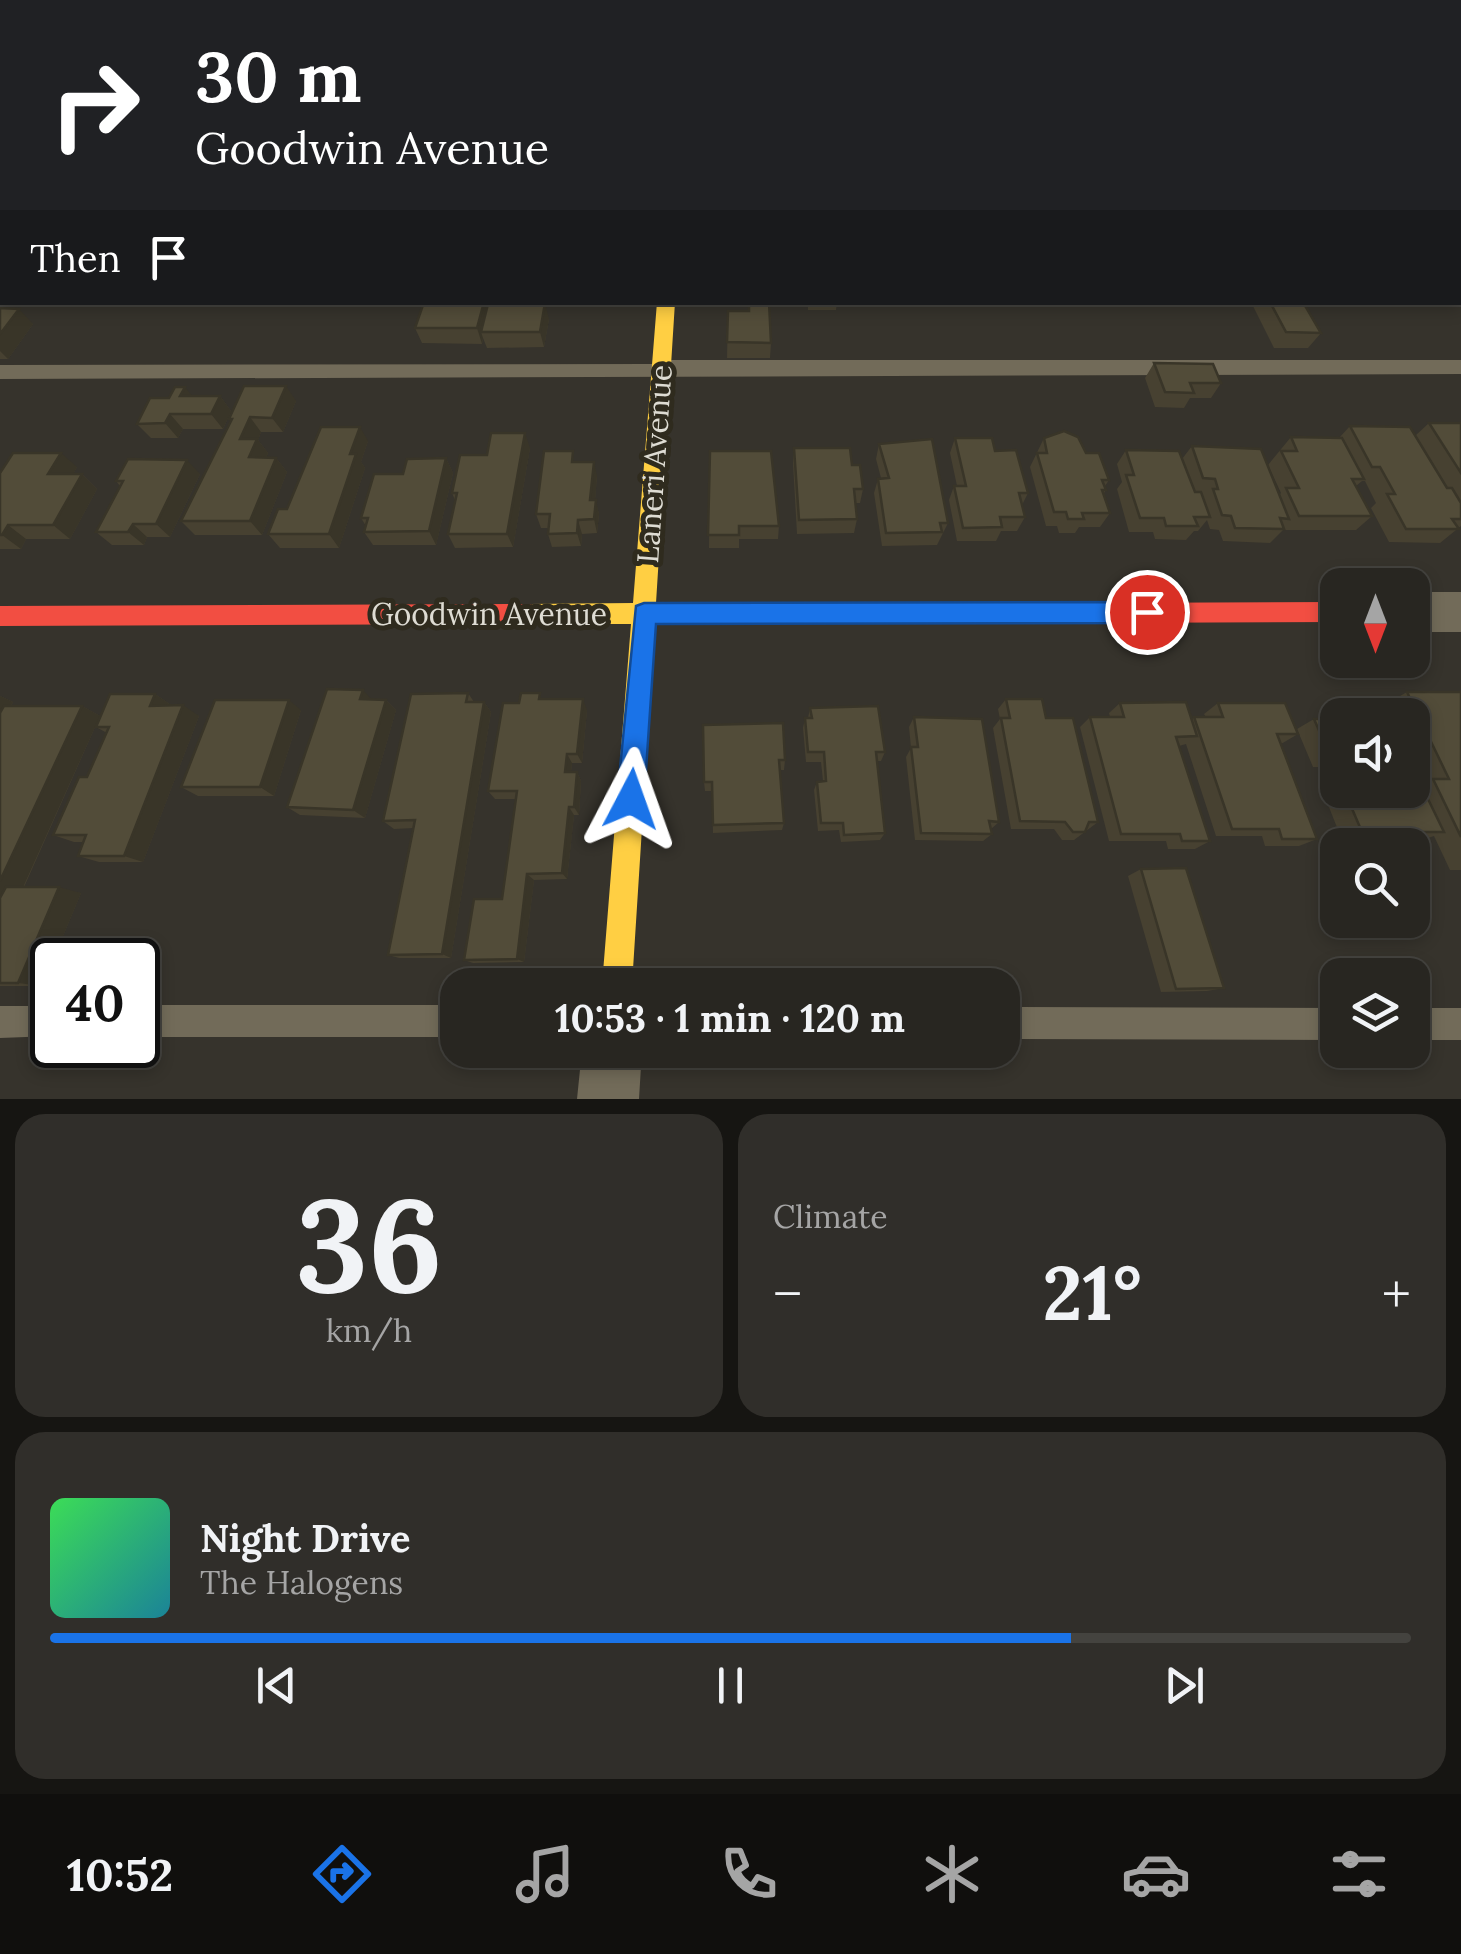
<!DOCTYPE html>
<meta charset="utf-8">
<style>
:root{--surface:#282621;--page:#302e2a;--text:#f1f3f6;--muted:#a5a5a5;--line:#44433f;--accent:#1a73e8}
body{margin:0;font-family:Lora,serif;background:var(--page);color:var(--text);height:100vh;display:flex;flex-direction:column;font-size:38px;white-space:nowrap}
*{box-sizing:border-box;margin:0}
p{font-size:32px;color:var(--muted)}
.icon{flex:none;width:55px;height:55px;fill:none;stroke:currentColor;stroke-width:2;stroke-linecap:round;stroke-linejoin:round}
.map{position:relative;height:1099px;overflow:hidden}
.sheet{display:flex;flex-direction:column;gap:15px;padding:15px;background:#161512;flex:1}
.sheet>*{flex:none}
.guide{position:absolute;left:0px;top:0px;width:1462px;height:305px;box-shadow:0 5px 15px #0003,0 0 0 2px var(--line);background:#202124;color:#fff;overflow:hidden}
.needle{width:65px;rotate:180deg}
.controls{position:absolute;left:1320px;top:568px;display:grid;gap:20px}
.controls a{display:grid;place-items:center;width:110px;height:110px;border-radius:20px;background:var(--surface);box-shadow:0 5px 15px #0003,0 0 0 2px var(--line);font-size:50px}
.speed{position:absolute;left:30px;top:938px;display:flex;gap:20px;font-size:50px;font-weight:700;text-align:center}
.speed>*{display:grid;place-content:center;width:130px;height:130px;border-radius:50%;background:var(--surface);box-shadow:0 5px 15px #0003,0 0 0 2px var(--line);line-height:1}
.speed .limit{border:5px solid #111;border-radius:15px;background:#fff;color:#111}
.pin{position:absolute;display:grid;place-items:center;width:85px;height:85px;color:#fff;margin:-42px;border:5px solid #fff;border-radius:50%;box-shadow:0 2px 10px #0007}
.me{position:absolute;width:110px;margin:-55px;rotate:4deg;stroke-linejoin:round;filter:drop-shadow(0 0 8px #0008)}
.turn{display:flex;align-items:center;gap:35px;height:210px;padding:0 30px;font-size:45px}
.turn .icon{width:130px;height:130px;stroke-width:2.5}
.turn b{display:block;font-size:70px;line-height:85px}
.then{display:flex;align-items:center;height:95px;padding:0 30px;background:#0003;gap:20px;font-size:38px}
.big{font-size:75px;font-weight:800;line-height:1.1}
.sheet .card{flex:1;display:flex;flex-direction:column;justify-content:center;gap:15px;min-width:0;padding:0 35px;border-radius:30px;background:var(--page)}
.sheet .dial{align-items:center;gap:0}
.dial b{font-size:130px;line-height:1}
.song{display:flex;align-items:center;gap:30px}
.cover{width:120px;height:120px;border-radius:15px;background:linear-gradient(135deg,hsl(130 70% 55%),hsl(190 70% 35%))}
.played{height:10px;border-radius:5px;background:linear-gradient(90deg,var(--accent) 75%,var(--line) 75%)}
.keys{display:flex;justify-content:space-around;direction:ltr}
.heat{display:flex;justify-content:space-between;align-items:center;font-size:55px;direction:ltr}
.sheet .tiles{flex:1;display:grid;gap:15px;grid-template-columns:1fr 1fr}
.card:last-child{grid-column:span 2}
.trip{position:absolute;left:440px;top:968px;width:580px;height:100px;border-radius:30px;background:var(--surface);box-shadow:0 5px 15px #0003,0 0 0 2px var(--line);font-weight:800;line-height:100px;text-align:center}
.menu{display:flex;height:160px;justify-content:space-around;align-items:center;background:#100f0d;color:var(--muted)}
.menu .icon{width:70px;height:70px}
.menu .selected{color:var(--accent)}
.menu b{font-size:45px;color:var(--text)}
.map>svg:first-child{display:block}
</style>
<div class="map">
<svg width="1461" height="1099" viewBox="0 0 1461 1099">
<rect width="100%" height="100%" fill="#36332c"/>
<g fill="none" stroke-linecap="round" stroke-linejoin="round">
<path fill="#726b59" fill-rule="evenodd" d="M1460,56h1v8h-1z
M0,59h2v8h-2z
M660,360h801v14l-1461,5v-14l652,-1z
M138,1005h320v32h-320z
M0,1006h52v30l-52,2z
M1002,1007l336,1v32l-336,-1z
M1412,1008h49v32h-49z"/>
<path fill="#726b59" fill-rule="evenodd" d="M674,0h24v2h-23z
M1460,176h1v18h-1z
M0,181h2v18h-2z
M1412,592h49v40h-49z
M582,1050h60l-3,49h-62z"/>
<path fill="#ffcf43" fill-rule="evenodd" d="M657,302h18l-19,301h431l8,3 4,7 -4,7 -8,3 -432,1 -23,361h-30l29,-361h-101l-8,-3 -4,-7 4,-7 8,-3 103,-1z"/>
<path fill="#f24e42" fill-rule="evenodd" d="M1338,602v20l-251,1 -8,-3 -4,-7 4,-7 8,-3z
M530,604l8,3 4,7 -4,7 -8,3 -530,2v-20z"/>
</g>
<path fill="#474131" d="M427,0h93v2h-47l-1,-1v1h-46z
M956,0h439l3,2h-442z
M1411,0h50v35l-1,-33h-47z
M0,227h2v50l-2,-3z
M245,302h40l-1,3 -38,-1z
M484,302l2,8 63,9 -5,28 -57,1 -4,-10 -1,6 -60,-1 -7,-15z
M808,302h29l-1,8h-28z
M883,302h26l-1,5h-24z
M1149,302h30l-1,3 -28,-1z
M1255,302h48l18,31 -13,15h-34l-21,-42z
M0,308l33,16 -25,35h-8z
M728,311h21l22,32 -1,15h-43z
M1154,363l67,20 -10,15h-21l-6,10 -29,-1 -10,-29z
M192,396h28l11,15 -8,18h-40l-5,9h-27l-14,-14 32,-26z
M296,401l-13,31h-22l-3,8 10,13 -2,5h10l11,14 -25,63h-67l-14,-14 50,-99 -2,-3z
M1429,423h32v103l-21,17 -51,-1 -18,-34 5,-5 -11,-22h-3l-6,5 16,30 -16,14h-71l-2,-4 1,3 -14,14 -47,-2 -4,-11 -9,-1 -3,-9 -9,11h-4l-8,9 -31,-1 -2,-7h-24l-12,-43 5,-7 -5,-18 9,-14 56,9 10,-13 88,48 1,-1 -13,-28 23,-28 48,1 11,-12 66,9z
M955,438l40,13 33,42 -6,12 3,12 -8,14h-16l-5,10h-39l-8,-41 5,-14h3l-7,-33z
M1044,438l42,15 23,27 -4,6 1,4 -2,3 6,20 -10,14h-21l-4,6h-16l-2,-7h-11l-16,-59z
M368,441l-7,21 4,6 -26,80h-59l-12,-14 19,-25z
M879,444l69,79 -11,22 -55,1 -8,-53 4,-14 3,-1 -5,-19z
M530,448l-17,99 -58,1 -7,-14 7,-34 -3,-7 35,-38z
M794,448l58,17 11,24 -3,14h-5l2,16 -3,14 -57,1 -4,-71z
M710,451l69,75 -1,13h-39v9h-30z
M446,458l7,15 -17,72h-63l-9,-13 2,-6 -5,-8 42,-44z
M576,462l21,14 -2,24 4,14 -2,19 -15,1 -1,12 -29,1 -4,-13v-6h-7l-5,-14z
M77,467l-4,7h9l15,15 -27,50h-44l-5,10h-21v-76z
M200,474l-30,63h-23l-3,8h-32l-16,-13 24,-46 -4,-5z
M1407,692h54v178h-11l-16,-34 -12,4h-80l-17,-43 5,-2 -11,-28h-6l-16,-38 17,-10h5l-1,-2 17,-10 29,8h-26v75h74l13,-8 -13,-27v-40h-19l-5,-12z
M468,693l6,9h10l7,10 -40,246h-52l-11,-3 26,-127 -20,1 -11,-8z
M155,694l16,11 28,11 -56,146h-44l-21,-6 5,-14h-9l-21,-7 34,-58 20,-44 -11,-6z
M0,696l13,6 -2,4h71l18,10 -76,171 57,6 -39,93h-42z
M543,699l44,11 -5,53h-10l-1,9h6l4,9 -2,34h-5l-7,64 -33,1 -10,82 -51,1 -9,-3 38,-61 14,-100h-21l-7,-8 31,-88z
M1006,699l40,19 52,104 -24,18h-12l-8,-11h-43l-18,-101 7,-9 -2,-10z
M372,700h14l10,10 -31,108 -65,-3 -13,-8z
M1120,703l72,16 2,-2h12l-2,-3 14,-11 80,31 -17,10 36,95 -18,7h-34l-3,-10h-46l-30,-92 -7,2 31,95 -15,8h-27l-2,-8h-57l-29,-114 10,-10h20l-1,-4z
M810,708l75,44 -4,9h-4l8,72 -5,7 -39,2 -2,-12 -21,1 -4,-41 3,-8 6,-1 -2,-19h-15l-3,-34 2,-10h3z
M301,710l-27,86h-76l-17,-9z
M914,717l85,105 -8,7 1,5 -9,7 -68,-1 -9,-83 5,-9 -2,-21z
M703,725l82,35 -1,10h-4l4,53 -2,7 -69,3 -1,-42h-7l-1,-9z
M1141,869l83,119 -17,3 -46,1 -33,-116z"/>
<path fill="#393528" d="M1,0h26l-3,2h-22v22l-2,-4z
M55,0h13l1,2h-17z
M259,0h17l-2,2h-17z
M2,117v20l-1,-1 1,7 -2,-3v-20z
M484,302l5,15 -8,15 2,6 -1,6 -5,-16z
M545,303l4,16 -5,28 -4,-15z
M19,309l14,15 -25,35 -8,-8v-17z
M286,386l10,15 -13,31 -11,-14z
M185,387l12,15 -17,-6z
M220,396l11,15 -8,18 -12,-15z
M170,414l13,15 -5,9 -13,-15z
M250,417l11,15 -3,8 10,13 -8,19 -11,-15 -9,-18z
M360,427l8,14 -7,21 4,6 -26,80 -10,-14 21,-80z
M525,433l5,15 -17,99 -6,-13z
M61,453l16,14 -12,22 -17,-15z
M276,458l11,14 -25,63 -12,-14z
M446,458l7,15 -17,72 -7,-14z
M187,460l13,14 -30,63 -14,-13z
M594,462l3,14 -3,38 -4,-14z
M82,474l15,15 -27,50 -17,-14z
M596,500l3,14 -2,19 -3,-14z
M578,520l4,14 -1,12 -4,-13z
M133,524l14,13 -3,8 -16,-13z
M8,525l18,14 -5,10 -19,-14z
M363,690l10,11 -13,-2z
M155,694l16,11 -21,1z
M0,696l13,6 -13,25z
M583,699l4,11 -5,53 -5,-9z
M289,700l12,10 -27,86 -14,-9z
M386,700l10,10 -31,108 -12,-8z
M484,702l7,10 -40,246 -9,-4z
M183,705l16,11 -56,146 -19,-6z
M82,706l18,10 -84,187 -16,-4v-18z
M567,754l5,9 -2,18 -5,-9z
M577,772l4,9 -2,34 -5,-8z
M569,807l5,8 -7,64 -5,-6z
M527,874l7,6 -10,82 -7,-3z
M59,887l22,6 -39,93 -24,-3z"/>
<path fill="#524c39" stroke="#393528" stroke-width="2.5" d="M15,0h40l-3,2h-40z
M76,0h41l-2,2h-42z
M128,0h32l-2,2h-32z
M172,0h38l-2,2h-39z
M219,0h40l-2,2h-40z
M277,0h38l-2,2h-37z
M328,0h34l-1,2h-34z
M379,0h34l-1,2h-34z
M427,0h28l-1,2h-28z
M481,0h32l-1,2h-32z
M524,0h38l-1,2h-38z
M577,0h33l-1,2h-32z
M621,0h37v2h-37z
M722,0h35v2h-35z
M776,0h32v2h-32z
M818,0h38v2h-37z
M868,0h37l1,2h-38z
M914,0h36l1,2h-37z
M963,0h42l1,2h-42z
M1012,0h40l1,2h-39z
M1054,0h48l2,2h-49z
M1112,0h37l2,2h-38z
M1160,0h38l2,2h-38z
M1215,0h31l2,2h-32z
M1249,0h48l2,2h-48z
M1308,0h33l3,2h-34z
M1348,0h47l3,2h-48z
M1436,0h25v21l-1,-19h-21z
M0,100h2v17l-2,3z
M1460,220h1v43l-1,-1z
M0,227h2v34h-2z
M424,302h60l-7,26h-62z
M749,302h20l2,41 -44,-1 1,-31h21z
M1270,302h33l18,31 -35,-1z
M545,303l-5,29h-59l7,-28z
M0,308l19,1 -19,25z
M1154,363l59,1 8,19h-31l4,10 -29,-1z
M244,386h42l-14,32 -22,-1 -10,22h17l-8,18 27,1 -26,63h-69l51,-102h-3z
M175,387h10l-5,9h40l-9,18h-41l-5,9 -28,1 13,-26h19z
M1429,423h32v50z
M1350,426l60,1 37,61h5l9,15v16h-9l7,10h-53l-19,-35h8l-15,-27h-8z
M321,427h39l-10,27h6l-27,80h-61l10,-25h9z
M1064,431l14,6 8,16h13l10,27h-7l4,10h-4l8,23h-28l2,6h-16l-2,-7h-12l-17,-59h10l-3,-15z
M491,433h34l-18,101h-59l9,-41h-5l8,-38h27z
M1291,437l51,1 22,41h-12l20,37h-73l-13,-28h13l-18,-37h16z
M955,438h37l3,13 21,-1 12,43h-9l6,24h-25l2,10 -39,1 -9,-42h12z
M932,439l16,84h-8l2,9 -56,1 -8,-54 11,-1 -10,-34z
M1192,446l69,3 28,70 -9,-1 4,11 -49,-1 -4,-12 -9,-1 -9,-26h5l-3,-10 -12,-1z
M794,448h56l2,17h8l3,24h-9l3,30 -58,1z
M1126,450l53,1 16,41h6l9,25h-16l4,9h-32l-2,-8h-24l-14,-43h8z
M544,451h29l-1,11h22l-4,38h6l-2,19 -16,1 -1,13 -29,1 2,-20h-14z
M710,451h61l8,75h-40v9h-31z
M13,453h48l-13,21h34l-29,51h-45l-6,10h-2v-62z
M446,458l-17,73 -65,1 4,-14h-7l13,-44h29l4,-15z
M128,459l59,1 -31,64h-23l-5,8h-32l27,-51h-7z
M327,689l36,1 -3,9 26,1 -33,110 -66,-3z
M1407,692h54v145l-28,-58h16z
M468,693l-2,9h18l-42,252 -54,1 27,-135 -32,1 28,-127z
M521,693h19l-1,6h44l-6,55h-10l-2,18h12l-3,35h-5l-7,66 -35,1 -10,85 -53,1 10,-61h28l15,-108h-29l15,-88h16z
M110,694h45l-5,12 33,-1 -59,151h-46l8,-21h-33l26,-58h8l22,-50h-13z
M1006,699h36l4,19h27l25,104h-9l-4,10h-12l-8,-10 -45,-1 -19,-103h9z
M215,700h74l-29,87h-79z
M1186,702l11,34 -21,1 34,104h-28l-2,-7h-59l-31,-117h34l-4,-14z
M1218,703h67l13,31h-21l40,105h-35l-3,-10h-47l-38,-112h29z
M4,706h78l-82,175v-168z
M878,706l7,46h-9l9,81 -41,2 -1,-12h-22l-4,-41 9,-1 -2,-29h-16l-3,-34h7l-2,-10z
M1335,707h25l4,8h-25z
M914,717l68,2 17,103 -10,-1 3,13 -71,-1 -10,-86h7z
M1314,719h24v40l-7,-1z
M783,723l2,37h-6l5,63 -71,2 -1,-43h-8l-1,-57z
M1412,766l32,66h-82l-18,-42h68z
M1186,868l38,120 -48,1 -35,-120z
M6,887h53l-41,96h-18v-85z"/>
<path fill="#1a73e8" stroke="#114b97" stroke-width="2.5" d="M1147,602l8,3 4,7 -4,8 -8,3 -491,1 -12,175 -4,10 -9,4 -10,-4 -4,-10 19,-193 8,-3z"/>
<g text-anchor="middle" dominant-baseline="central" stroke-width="10" stroke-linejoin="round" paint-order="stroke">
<g font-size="30" fill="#dedcd3" stroke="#2f2b1e">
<text transform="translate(654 464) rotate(-86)">Laneri Avenue</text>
<text x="489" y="614">Goodwin Avenue</text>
</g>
</g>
</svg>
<div class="controls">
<a><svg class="needle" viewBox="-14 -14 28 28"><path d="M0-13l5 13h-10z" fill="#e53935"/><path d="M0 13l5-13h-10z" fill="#a5a5a5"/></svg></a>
<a><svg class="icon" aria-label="sound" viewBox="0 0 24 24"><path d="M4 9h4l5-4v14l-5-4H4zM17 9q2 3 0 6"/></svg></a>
<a><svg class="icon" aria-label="search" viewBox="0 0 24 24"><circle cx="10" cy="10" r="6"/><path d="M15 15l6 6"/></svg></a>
<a><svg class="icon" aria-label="layers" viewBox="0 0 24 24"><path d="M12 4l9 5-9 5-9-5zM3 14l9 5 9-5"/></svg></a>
</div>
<div class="speed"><div class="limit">40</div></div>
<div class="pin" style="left:1147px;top:612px;background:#d93025"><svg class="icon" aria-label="arrive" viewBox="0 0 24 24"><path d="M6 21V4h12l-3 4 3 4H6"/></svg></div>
<svg class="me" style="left:631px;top:799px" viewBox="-20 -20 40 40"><path d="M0-17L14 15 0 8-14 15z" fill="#1a73e8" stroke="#fff" stroke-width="4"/></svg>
<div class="trip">10:53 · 1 min · 120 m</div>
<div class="guide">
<div class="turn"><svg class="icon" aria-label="right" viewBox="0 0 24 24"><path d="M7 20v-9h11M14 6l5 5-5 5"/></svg><div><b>30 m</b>Goodwin Avenue</div></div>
<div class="then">Then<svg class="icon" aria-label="arrive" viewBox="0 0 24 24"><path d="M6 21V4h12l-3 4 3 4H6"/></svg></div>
</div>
</div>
<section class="sheet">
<div class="tiles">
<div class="card dial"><b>36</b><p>km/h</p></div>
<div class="card"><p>Climate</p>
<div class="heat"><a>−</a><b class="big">21°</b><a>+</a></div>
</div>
<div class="card">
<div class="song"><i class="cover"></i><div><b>Night Drive</b><p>The Halogens</p></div></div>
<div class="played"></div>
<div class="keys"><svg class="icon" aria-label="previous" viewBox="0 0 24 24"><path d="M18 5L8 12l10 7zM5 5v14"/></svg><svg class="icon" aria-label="pause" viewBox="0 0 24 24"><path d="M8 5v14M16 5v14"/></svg><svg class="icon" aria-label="next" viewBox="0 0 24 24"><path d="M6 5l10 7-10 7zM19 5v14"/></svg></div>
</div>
</div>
</section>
<nav class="menu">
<b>10:52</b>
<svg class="icon selected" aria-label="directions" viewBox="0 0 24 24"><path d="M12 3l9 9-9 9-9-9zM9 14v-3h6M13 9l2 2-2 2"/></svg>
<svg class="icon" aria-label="music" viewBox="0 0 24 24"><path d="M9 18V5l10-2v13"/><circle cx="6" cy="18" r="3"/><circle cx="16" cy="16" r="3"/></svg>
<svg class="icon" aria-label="phone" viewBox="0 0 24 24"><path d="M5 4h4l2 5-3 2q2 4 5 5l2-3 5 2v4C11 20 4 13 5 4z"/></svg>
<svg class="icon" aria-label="climate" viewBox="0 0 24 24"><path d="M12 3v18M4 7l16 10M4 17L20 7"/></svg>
<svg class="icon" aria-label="car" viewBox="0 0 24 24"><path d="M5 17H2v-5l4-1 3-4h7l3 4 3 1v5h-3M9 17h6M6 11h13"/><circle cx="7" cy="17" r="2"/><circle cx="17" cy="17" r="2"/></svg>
<svg class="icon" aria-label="filters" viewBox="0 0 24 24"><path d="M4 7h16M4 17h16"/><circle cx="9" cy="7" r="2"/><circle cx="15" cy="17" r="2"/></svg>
</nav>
